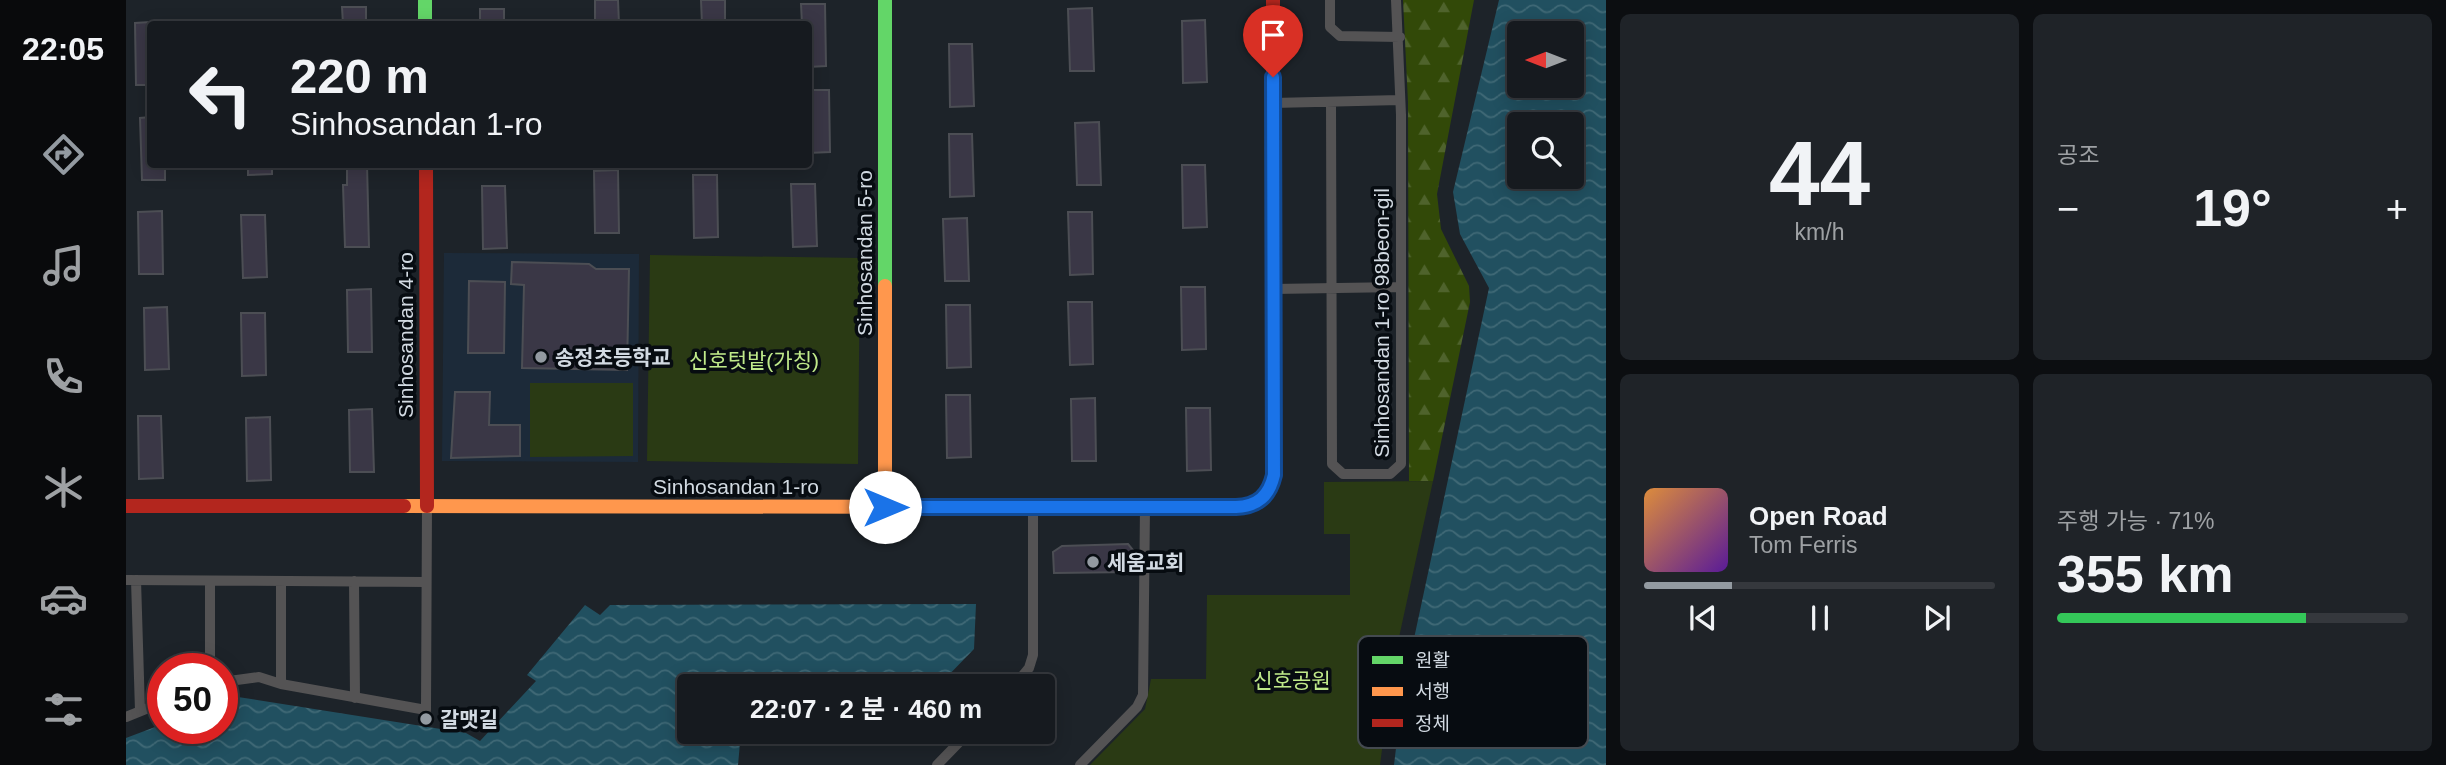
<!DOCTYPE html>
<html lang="ko">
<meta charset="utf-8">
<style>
:root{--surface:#161a1f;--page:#1f2328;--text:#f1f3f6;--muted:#9ea1a4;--line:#35383d;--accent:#939aa1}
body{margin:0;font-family:Arial,"Noto Sans KR",sans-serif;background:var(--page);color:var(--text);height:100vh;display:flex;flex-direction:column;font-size:26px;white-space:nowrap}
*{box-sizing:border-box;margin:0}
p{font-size:23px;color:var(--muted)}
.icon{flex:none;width:38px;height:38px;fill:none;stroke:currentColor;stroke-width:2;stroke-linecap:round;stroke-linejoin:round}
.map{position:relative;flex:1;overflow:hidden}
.sheet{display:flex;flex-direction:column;gap:14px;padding:14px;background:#0c0e11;width:840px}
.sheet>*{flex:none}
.top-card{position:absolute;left:21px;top:21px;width:665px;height:147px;border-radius:7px;box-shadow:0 4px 18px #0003,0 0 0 2px var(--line);background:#161a1f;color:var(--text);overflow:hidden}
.needle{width:46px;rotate:270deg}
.controls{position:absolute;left:1381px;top:21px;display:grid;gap:14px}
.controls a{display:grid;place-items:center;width:77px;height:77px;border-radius:7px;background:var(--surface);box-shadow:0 4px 18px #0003,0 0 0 2px var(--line);font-size:35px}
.speed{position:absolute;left:21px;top:653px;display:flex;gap:14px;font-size:35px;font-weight:700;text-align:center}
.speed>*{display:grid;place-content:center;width:91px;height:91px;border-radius:50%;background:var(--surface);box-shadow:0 4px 18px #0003,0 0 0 2px var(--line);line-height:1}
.speed .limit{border:10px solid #d22;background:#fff;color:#111}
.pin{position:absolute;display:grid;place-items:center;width:60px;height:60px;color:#fff;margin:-72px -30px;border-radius:50% 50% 50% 0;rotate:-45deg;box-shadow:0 0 7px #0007}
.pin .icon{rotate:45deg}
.me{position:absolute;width:77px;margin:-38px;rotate:90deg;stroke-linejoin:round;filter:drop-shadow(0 0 5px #0008)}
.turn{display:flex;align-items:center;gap:24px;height:147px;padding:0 28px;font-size:32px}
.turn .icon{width:91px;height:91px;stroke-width:2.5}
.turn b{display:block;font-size:49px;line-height:60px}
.big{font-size:52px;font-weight:700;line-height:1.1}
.sheet .widget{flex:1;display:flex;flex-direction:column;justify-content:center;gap:10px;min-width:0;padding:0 24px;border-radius:10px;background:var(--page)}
.sheet .dial{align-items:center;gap:0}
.dial b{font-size:91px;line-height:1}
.song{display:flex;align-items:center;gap:21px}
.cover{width:84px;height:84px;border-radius:10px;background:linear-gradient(135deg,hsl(30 70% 55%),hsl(270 70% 35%))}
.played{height:7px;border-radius:4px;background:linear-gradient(90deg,var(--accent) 25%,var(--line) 25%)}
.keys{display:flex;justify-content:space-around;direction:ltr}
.heat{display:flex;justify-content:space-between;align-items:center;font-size:38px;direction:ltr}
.charge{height:10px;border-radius:5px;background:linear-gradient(90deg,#34c759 71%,var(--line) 0)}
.sheet .tiles{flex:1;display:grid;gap:14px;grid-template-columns:repeat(2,1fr)}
.trip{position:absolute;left:551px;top:674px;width:378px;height:70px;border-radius:7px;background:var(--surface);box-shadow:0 4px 18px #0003,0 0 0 2px var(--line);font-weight:700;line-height:70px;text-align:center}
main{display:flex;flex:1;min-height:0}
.menu{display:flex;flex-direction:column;width:126px;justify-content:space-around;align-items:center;background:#090a0c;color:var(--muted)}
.menu .icon{width:49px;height:49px}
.menu .selected{color:var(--accent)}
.menu b{font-size:32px;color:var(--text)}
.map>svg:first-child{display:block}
</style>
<main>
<nav class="menu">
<b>22:05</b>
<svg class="icon selected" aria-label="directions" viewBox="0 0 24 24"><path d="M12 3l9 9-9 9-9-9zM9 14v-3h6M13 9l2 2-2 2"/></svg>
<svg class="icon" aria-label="music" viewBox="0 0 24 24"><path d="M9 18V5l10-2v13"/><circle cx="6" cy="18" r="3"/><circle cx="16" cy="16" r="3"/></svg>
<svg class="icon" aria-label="phone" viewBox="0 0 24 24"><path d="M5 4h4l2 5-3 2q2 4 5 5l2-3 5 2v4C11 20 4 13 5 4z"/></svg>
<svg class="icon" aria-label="climate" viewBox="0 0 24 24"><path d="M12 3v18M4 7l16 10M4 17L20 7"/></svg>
<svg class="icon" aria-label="car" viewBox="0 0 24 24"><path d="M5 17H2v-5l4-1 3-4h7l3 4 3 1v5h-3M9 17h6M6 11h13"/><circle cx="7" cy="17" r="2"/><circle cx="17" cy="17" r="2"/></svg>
<svg class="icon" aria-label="filters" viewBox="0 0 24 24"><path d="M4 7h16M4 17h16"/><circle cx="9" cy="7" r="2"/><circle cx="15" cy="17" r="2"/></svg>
</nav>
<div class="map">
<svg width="1480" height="765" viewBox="0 0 1480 765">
<defs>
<pattern id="forest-firs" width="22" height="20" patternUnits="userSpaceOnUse" patternTransform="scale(1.75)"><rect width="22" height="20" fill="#324908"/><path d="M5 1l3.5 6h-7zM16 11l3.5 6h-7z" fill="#4f632c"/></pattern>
<pattern id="water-waves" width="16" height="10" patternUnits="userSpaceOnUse" patternTransform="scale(1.75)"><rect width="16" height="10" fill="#215060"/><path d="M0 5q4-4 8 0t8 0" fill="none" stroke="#406976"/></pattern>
</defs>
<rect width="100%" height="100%" fill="#1d2329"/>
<path fill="#1c2a39" d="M318,253l195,1 -1,208 -196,-1z"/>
<path fill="url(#forest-firs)" d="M1277,0h71l-37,194 4,35 28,57 1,16 -37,179h-24l-1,-379z"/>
<path fill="#2a3a14" d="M524,255l210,3 -2,206 -211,-3z
M404,383h103v73l-103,1z
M1307,481l-40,184 -13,100h-290l55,-56 6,-30h55l1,-84h143v-61h-26v-52z"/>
<path fill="url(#water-waves)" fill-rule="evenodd" d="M1373,0h107v765h-212l9,-75 86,-402 -29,-54 -7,-42zM1393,33h53v53h-53zM1393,124h53v53h-53z
M850,604l-2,45 -36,37h-248v46h203l-12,11h-141l-2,22h-612v-27l37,-14v4h59v-25l16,-6 228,36 14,8 56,-60 -9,-6 58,-70 15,10 10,-10z"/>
<path fill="#3a3746" stroke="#4c4e54" stroke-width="2" d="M469,0h23l1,24h-24z
M575,0h24v24h-23z
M675,4h24l1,62 -18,1v-43h-6z
M216,7h24v17h-23z
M966,8l2,63h-24l-2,-62z
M354,9h24v15h-24z
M1079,20l2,62 -24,1 -1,-62z
M24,22v63h-14l-1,-62z
M823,44h23l2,62 -24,1z
M682,90h21l1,62 -22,1z
M24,117v47h15v16h-23l-2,-62z
M973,122l2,63h-24l-2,-62z
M823,134h23l2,62 -24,1z
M122,164h24v10l-24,1z
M221,164h20l2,83h-24l-2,-62h4z
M1056,165h23l2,62 -24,1z
M492,170l1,63h-24l-1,-62z
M567,175h24l1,62 -24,1z
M665,184h24l2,62 -24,1z
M356,186h23l2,62 -24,1z
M36,211l1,63h-24l-1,-62z
M942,212h24l1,62 -23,1z
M115,215h24l2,62 -24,1z
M841,218l2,63h-24l-2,-62z
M386,262l77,2 7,5h33l-2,101 -105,-2 2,-83 -13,-1z
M343,281l36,1 -1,71h-36z
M1055,287h24l1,62 -24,1z
M245,289l1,63h-24l-1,-62z
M942,302h24l1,62 -23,1z
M820,305h24l1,62 -24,1z
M41,307l2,62 -24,1 -1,-62z
M115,313h24l1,62 -24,1z
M329,392h35l-1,33h31v31l-69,2z
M820,395h24l1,62 -24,1z
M969,398l1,63h-24l-1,-62z
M1060,408h24l1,62 -24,1z
M246,409l2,63h-24l-1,-62z
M12,416h23l2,62 -24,1z
M144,417l1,63 -24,1 -1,-63z
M1002,544l5,6 -1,22 -78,1 -1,-21 9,-6z"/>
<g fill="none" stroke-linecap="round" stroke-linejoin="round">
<path stroke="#545354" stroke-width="10" d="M1204,0v27l10,9 60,1
M1205,102l1,362 11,10h47l11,-10v-349l-5,-115
M1147,103l127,-3
M1147,289l128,-2
M0,580l300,2
M10,580l4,131
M84,581v87
M155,581v103
M228,581l1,117
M96,682l37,-5 22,7 145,26 1,-204
M888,686l15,-18 4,-13v-148
M0,717l37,-15
M811,765l32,-33
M954,765l57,-58 6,-12 2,-188"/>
<path stroke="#63d668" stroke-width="14" d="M299,0v24
M759,0v286
M853,507l265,-1c20,-5 30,-19 30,-39"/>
<path stroke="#ff974d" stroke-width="14" d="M1147,131l1,336
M759,286v221
M278,506l575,1"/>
<path stroke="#b3261e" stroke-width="14" d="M1147,0v131
M300,164l1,342
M0,506h278"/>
</g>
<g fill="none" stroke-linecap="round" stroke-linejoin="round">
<g stroke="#114b97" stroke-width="18">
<path id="route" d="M759,507h351c22,-1 33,-11 38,-32l-1,-398"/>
</g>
<use href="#route" stroke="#1a73e8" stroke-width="12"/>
</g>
<g fill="#939aa1" stroke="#070c11" stroke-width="2.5">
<circle cx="415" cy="357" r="7"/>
<circle cx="967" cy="562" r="7"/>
<circle cx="300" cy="719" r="7"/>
</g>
<g text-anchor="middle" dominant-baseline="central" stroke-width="7" stroke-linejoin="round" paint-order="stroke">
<g font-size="21" fill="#d2dae2" stroke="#070c11">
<text transform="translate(738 253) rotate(-90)">Sinhosandan 5-ro</text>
<text transform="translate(1255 323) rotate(-90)">Sinhosandan 1-ro 98beon-gil</text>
<text transform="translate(279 335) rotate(-90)">Sinhosandan 4-ro</text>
<text x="610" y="486">Sinhosandan 1-ro</text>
</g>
<g font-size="21" font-weight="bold" fill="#d2dae2" stroke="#070c11" text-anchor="start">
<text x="429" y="357">송정초등학교</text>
<text x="981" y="562">세움교회</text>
<text x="314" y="719">갈맷길</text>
</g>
<g font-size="21" fill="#c0ea8a" stroke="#070c11">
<text x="628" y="360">신호텃밭(가칭)</text>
<text x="1166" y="680">신호공원</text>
</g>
</g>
<rect x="1232" y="636" width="230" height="112" rx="10" fill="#070c11" stroke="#444a50" stroke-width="2"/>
<rect x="1246" y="656" width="31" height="8" fill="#63d668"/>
<rect x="1246" y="687" width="31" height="9" fill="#ff974d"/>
<rect x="1246" y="719" width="31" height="8" fill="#b3261e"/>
<g font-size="19" fill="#d2dae2">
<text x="1289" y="667">원활</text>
<text x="1289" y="698">서행</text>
<text x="1289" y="730">정체</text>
</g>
</svg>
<div class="controls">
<a><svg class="needle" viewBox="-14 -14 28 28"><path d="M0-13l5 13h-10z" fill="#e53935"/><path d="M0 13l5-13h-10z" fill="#9ea1a4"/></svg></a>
<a><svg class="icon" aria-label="search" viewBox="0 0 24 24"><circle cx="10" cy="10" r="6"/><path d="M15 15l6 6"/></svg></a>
</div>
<div class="speed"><div class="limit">50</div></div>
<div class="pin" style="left:1147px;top:77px;background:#d93025"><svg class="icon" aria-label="arrive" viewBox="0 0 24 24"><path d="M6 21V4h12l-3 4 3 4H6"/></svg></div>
<svg class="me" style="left:759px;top:507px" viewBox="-20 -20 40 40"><circle r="19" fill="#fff"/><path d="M0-13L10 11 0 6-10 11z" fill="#1a73e8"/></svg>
<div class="trip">22:07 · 2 분 · 460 m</div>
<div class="top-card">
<div class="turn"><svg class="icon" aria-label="left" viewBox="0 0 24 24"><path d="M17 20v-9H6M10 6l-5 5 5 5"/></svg><div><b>220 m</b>Sinhosandan 1-ro</div></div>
</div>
</div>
<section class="sheet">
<div class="tiles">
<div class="widget dial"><b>44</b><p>km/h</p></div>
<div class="widget"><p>공조</p>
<div class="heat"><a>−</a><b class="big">19°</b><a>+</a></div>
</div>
<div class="widget">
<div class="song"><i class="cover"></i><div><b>Open Road</b><p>Tom Ferris</p></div></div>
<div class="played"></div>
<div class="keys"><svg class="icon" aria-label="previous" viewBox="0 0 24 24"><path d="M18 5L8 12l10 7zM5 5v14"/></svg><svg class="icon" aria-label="pause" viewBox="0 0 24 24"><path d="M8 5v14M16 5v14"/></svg><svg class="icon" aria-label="next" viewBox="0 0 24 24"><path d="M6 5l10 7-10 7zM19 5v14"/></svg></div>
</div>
<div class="widget"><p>주행 가능 · 71%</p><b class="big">355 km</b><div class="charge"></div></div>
</div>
</section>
</main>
